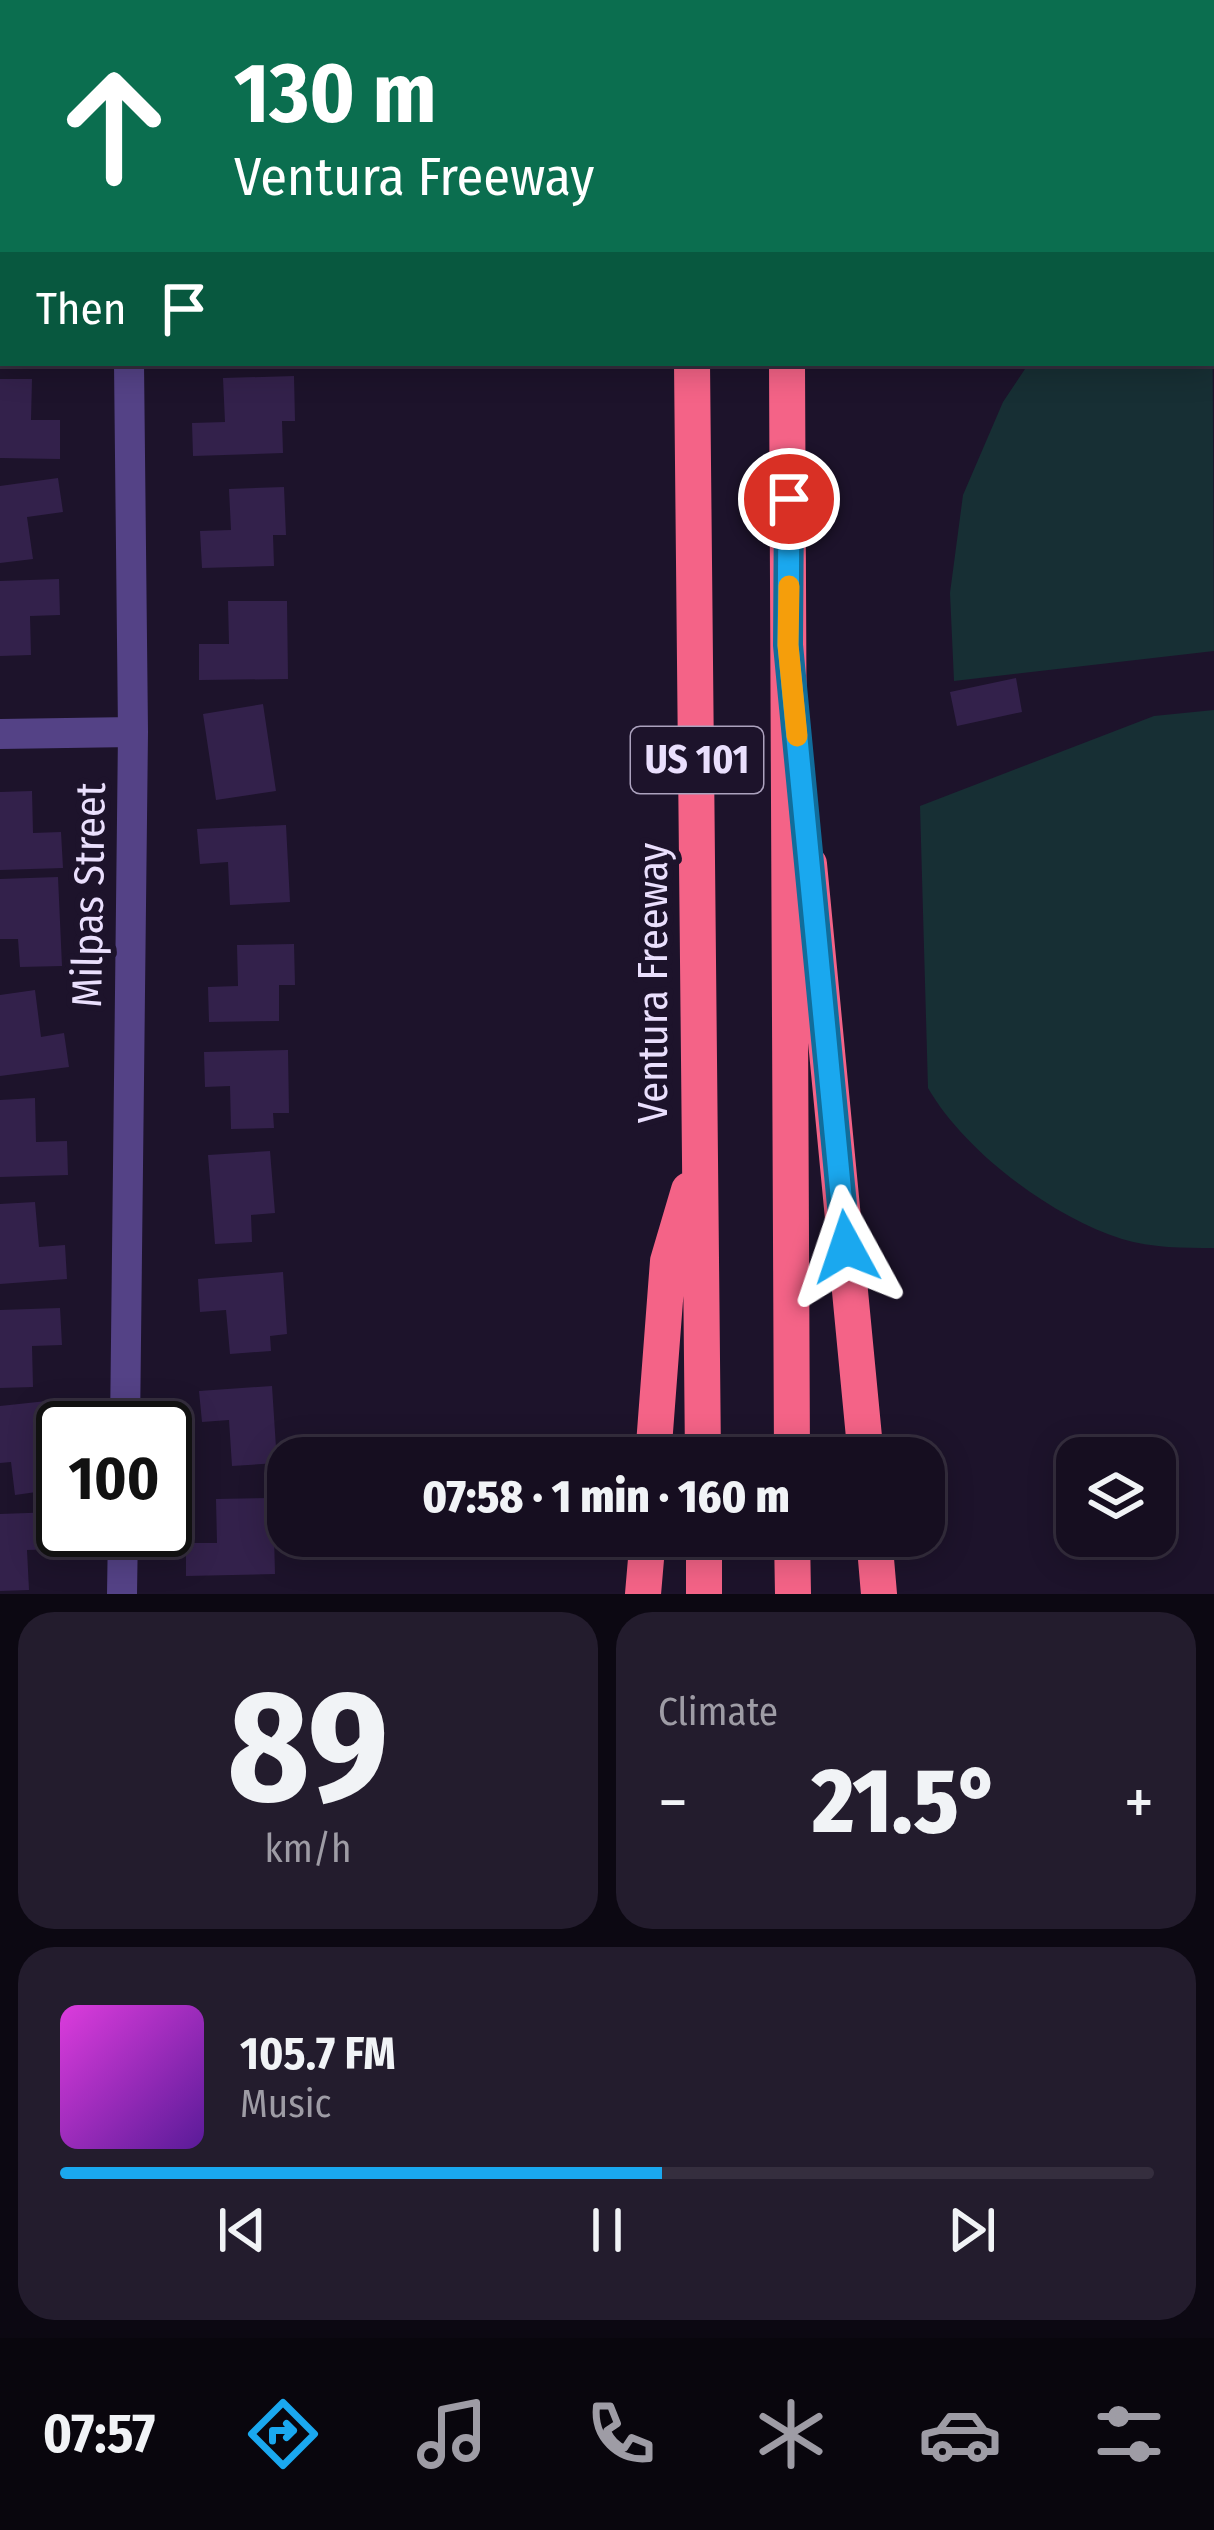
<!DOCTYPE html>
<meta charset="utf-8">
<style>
:root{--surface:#160e20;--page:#231c2d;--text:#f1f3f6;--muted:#9e9ca5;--line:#352e3e;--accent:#1aa8ef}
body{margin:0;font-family:"Fira Sans Condensed",sans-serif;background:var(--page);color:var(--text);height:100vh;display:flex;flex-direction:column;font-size:45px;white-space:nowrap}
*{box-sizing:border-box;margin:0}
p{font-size:39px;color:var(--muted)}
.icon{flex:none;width:66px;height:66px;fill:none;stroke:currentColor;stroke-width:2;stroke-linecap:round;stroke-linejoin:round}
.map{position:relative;height:1594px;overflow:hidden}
.side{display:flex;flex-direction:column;gap:18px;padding:18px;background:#0c0812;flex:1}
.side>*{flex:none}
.banner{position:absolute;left:0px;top:0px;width:1215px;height:366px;box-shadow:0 6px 30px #0003,0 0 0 3px var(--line);background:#0b6e4f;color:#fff;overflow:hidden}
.tools{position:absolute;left:1056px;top:1437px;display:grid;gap:24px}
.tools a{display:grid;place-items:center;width:120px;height:120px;border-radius:24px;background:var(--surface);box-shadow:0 6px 30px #0003,0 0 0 3px var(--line);font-size:60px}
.speed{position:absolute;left:36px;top:1401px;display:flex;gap:24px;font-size:60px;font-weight:700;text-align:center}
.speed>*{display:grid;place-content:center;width:156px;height:156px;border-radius:50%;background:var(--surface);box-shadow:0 6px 30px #0003,0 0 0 3px var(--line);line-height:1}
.speed .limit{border:6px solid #111;border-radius:18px;background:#fff;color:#111}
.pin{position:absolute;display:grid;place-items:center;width:102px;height:102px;color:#fff;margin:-51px;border:6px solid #fff;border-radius:50%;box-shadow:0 3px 12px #0007}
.me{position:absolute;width:132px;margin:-66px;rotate:355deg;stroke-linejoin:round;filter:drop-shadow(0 0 9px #0008)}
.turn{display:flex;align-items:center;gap:42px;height:252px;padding:0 36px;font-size:54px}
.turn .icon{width:156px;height:156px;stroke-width:2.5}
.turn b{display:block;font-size:84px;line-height:102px}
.then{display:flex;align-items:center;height:114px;padding:0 36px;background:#0003;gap:24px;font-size:45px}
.big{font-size:90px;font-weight:800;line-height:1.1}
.side .card{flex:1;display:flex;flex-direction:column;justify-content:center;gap:18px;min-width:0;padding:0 42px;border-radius:36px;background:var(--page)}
.side .dial{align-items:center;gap:0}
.dial b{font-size:156px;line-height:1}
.song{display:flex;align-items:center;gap:36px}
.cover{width:144px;height:144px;border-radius:18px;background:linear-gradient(135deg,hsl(300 70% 55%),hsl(270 70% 35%))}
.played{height:12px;border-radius:6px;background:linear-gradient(90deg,var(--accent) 55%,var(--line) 55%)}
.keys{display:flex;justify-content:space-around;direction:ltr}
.heat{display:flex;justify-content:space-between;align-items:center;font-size:66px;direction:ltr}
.side .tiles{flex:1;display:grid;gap:18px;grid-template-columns:1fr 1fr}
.card:last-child{grid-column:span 2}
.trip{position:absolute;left:267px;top:1437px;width:678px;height:120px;border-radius:36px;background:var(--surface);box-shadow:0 6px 30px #0003,0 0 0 3px var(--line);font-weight:800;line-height:120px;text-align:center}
.tab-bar{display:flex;height:192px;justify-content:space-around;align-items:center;background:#09060d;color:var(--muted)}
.tab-bar .icon{width:84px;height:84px}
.tab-bar .current{color:var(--accent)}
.tab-bar b{font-size:54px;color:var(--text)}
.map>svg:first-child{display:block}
</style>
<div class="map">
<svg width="1214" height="1594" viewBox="0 0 1214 1594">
<rect width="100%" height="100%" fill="#1d132b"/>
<path fill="#172f34" d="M1024,0h190v80l-2,-77h-186z
M1212,223l2,428 -260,30 -4,-88 13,-98 40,-93 26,-39h183z
M1214,710v538c-30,0 -62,0 -92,-9 -70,-22 -157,-87 -194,-151l-8,-282 234,-90z"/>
<path fill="#33214b" d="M294,376l1,45h-13l1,32 -90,3 -1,-33 33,-1 -2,-44z
M0,379h32l-1,41h29v39l-60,-1z
M58,478l5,34 -36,5 6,42 -33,4v-77z
M284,487l2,48h-13l1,31 -72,2 -2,-37 31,-1 -2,-41z
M59,579l1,36 -30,1 1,39 -31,1v-75z
M228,601h59l1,78 -89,1v-36h30z
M1016,678l6,34 -65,14 -7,-34z
M263,704l13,87 -60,9 -13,-86z
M32,791l1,42 28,-1 2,36 -63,2v-78z
M286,825l4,77 -60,3 -2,-43 -28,2 -3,-35z
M58,877l4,89 -42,1 -2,-28h-18v-60z
M294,944l1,41h-16v36l-70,1 -1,-35 30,-1 -1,-41z
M35,990l6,47 23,-4 5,34 -69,9v-81z
M288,1050l1,63h-16l1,15 -43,1 -1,-43 -25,1 -1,-35z
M35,1098l1,44 31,-1 1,34 -68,2v-77z
M270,1151l5,62 -24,2 1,27 -37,2 -7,-89z
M35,1202l4,45 26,-2 2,34 -67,5v-80z
M283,1272l4,62 -17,2 1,15 -41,3 -4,-44 -26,2 -2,-33z
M60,1308l2,37 -30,1 1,41 -33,1v-78z
M272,1386l5,77 -45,3 -3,-46 -27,2 -3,-31z
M47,1401l11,88 -43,6 -4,-33 -11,1v-57z
M273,1498l2,76 -89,2v-33h31l-1,-44z
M56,1512l2,37 -31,1 2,40 -29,1v-77z"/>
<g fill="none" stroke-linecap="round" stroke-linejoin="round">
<path stroke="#544286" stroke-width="30" d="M124,0v3
M0,734l133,-2
M125,1428l8,-696 -4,-369
M122,1594l1,-64"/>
<path stroke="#f46387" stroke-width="36" d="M684,0v3
M775,0l1,3
M692,363l11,1095
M787,363l5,1095
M809,864l57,594
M653,1458l15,-197 21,-71
M704,1536v58
M792,1536l1,58
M874,1536l5,58
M643,1594l5,-58"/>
</g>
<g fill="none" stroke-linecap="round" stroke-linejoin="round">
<g stroke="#116d9b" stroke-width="30">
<path id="route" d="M789,499l-1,146 58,602"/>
</g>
<use href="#route" stroke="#1aa8ef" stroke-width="21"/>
<path stroke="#f59e0b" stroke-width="21" d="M789,586l-1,59 9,91"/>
</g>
<g text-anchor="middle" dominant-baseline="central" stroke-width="12" stroke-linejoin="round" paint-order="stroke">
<rect fill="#1d132b" stroke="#aca2be" stroke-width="3" x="631" y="727" width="132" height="66" rx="9"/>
<g font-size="39" font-weight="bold" fill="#eadffd">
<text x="697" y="760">US 101</text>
</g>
<g font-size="42" fill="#eadffd" stroke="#1d132b">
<text transform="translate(89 895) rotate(-89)">Milpas Street</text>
<text transform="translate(653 983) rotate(-90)">Ventura Freeway</text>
</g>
</g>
</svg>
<div class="tools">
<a><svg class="icon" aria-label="layers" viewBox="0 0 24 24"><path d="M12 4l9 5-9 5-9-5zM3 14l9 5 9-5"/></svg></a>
</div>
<div class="speed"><div class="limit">100</div></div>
<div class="pin" style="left:789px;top:499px;background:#d93025"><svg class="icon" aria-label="arrive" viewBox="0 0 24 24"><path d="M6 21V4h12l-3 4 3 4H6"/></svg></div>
<svg class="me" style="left:846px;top:1247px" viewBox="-20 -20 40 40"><path d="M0-17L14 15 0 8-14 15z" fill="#1aa8ef" stroke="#fff" stroke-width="4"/></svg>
<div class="trip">07:58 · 1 min · 160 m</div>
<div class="banner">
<div class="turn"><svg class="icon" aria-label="ahead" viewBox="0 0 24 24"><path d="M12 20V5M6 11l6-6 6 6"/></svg><div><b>130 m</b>Ventura Freeway</div></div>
<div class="then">Then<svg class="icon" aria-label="arrive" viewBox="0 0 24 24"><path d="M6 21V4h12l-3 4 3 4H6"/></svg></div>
</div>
</div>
<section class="side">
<div class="tiles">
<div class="card dial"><b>89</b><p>km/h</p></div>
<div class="card"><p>Climate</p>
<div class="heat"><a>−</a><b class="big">21.5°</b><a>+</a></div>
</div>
<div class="card">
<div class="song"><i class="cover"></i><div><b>105.7 FM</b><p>Music</p></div></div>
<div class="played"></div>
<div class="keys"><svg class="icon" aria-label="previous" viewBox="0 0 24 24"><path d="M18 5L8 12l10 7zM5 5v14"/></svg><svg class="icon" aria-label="pause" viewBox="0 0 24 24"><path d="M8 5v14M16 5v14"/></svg><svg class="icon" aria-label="next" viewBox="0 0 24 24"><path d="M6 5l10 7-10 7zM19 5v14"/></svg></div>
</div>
</div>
</section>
<nav class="tab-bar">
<b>07:57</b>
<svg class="icon current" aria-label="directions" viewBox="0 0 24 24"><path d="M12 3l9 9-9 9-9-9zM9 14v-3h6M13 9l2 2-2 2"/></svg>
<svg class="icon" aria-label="music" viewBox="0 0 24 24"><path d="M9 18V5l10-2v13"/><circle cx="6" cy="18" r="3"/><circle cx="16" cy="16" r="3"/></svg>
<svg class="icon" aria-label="phone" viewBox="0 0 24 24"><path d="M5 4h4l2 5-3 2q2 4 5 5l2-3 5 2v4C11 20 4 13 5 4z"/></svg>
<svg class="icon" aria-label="climate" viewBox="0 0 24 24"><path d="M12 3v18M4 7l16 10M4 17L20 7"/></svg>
<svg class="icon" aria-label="car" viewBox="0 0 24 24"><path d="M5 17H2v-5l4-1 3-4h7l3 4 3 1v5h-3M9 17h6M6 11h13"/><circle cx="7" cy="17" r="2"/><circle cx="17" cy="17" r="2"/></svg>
<svg class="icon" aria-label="filters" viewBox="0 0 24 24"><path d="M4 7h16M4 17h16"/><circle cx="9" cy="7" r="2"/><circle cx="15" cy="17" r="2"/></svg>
</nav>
